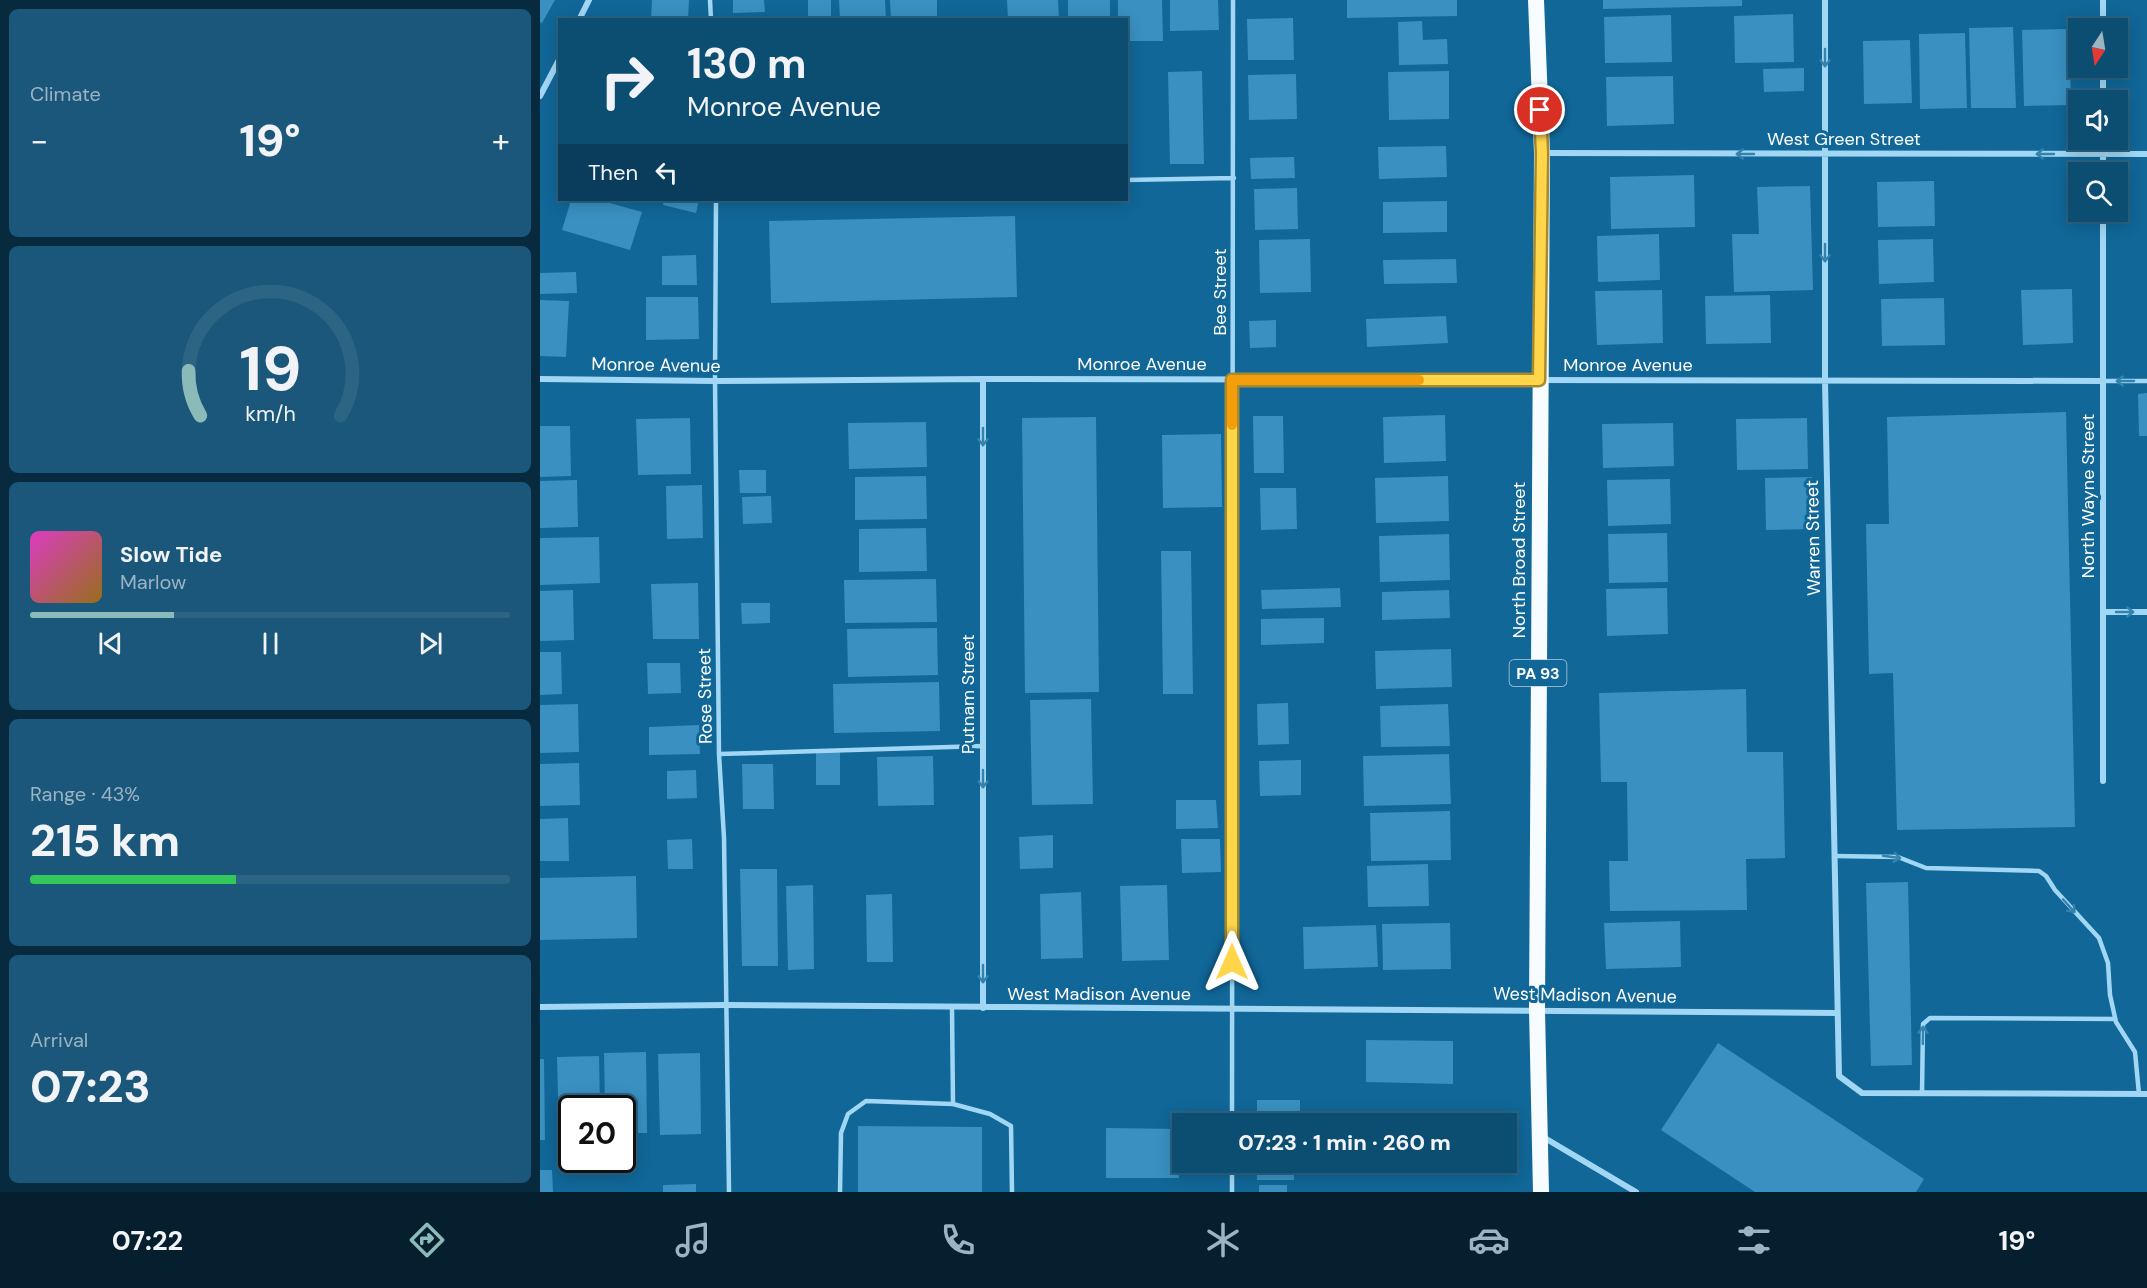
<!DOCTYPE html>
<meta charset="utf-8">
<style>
:root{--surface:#0c4d72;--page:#1a577a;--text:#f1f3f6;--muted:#9ab4c4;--line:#2c6484;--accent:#8bbbb9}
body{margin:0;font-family:"DM Sans",sans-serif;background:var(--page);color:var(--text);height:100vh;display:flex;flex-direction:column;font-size:22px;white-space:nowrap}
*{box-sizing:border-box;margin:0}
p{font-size:20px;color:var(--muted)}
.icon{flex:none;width:33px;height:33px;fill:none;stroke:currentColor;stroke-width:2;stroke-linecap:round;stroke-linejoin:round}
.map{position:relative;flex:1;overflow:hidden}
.sheet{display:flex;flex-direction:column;gap:9px;padding:9px;background:#072a3f;width:540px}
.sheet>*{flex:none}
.banner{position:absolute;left:18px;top:18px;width:570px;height:183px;border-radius:0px;box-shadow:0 3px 15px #0003,0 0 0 2px var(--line);background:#0c4d72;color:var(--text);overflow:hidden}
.needle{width:39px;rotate:192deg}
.controls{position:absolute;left:1528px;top:18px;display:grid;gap:12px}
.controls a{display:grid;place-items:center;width:60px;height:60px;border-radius:0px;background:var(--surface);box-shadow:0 3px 15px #0003,0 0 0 2px var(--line);font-size:30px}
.speed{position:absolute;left:18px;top:1095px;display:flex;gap:12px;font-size:30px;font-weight:700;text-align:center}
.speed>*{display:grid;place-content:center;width:78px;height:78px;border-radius:50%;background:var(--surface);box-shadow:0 3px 15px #0003,0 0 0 2px var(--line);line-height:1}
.speed .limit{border:3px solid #111;border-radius:9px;background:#fff;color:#111}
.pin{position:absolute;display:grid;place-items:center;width:51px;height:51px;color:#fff;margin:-26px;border:3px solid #fff;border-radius:50%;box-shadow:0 2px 6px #0007}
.me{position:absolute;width:66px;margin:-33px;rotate:0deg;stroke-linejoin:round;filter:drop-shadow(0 0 4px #0008)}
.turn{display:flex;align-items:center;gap:21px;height:126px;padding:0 30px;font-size:27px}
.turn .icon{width:78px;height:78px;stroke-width:2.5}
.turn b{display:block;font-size:42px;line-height:51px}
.then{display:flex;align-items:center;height:57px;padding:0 30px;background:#0003;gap:12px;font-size:22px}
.big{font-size:45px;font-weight:800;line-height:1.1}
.sheet .tile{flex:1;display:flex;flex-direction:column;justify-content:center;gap:9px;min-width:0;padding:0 21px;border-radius:9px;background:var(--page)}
.sheet .dial{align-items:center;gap:0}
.dial svg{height:156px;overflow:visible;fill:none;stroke:var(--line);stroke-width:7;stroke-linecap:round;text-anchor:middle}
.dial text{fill:var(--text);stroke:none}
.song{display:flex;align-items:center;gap:18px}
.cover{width:72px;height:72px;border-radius:9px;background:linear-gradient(135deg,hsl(310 70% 55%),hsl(40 70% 35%))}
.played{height:6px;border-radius:3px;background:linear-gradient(90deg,var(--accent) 30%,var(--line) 30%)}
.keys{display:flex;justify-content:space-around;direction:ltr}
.heat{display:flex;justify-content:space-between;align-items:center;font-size:33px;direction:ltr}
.charge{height:9px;border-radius:4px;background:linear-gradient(90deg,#34c759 43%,var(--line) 0)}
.trip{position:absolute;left:632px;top:1113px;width:345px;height:60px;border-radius:0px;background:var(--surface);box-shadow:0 3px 15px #0003,0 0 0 2px var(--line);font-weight:800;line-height:60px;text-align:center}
.tab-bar{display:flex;height:96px;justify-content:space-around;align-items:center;background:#051f2e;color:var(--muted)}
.tab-bar .icon{width:42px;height:42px}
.tab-bar .current{color:var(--accent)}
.tab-bar b{font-size:27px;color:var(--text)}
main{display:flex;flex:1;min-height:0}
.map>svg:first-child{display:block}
</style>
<main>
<section class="sheet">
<div class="tile"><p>Climate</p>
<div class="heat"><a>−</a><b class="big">19°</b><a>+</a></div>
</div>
<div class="tile dial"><svg viewBox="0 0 100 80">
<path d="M14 69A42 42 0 1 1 86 69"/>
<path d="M14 69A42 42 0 0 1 8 46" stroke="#8bbbb9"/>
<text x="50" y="56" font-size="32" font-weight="700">19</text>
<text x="50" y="72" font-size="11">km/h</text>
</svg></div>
<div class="tile">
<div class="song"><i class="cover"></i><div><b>Slow Tide</b><p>Marlow</p></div></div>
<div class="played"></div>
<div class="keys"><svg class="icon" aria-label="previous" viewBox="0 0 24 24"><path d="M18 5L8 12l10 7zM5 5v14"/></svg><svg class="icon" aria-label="pause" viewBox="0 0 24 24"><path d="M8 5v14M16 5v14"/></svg><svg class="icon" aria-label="next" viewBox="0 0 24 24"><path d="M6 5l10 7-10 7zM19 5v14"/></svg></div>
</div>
<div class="tile"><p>Range · 43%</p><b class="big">215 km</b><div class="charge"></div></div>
<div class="tile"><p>Arrival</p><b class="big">07:23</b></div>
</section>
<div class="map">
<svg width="1607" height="1192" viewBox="0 0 1607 1192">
<rect width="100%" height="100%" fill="#106798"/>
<path fill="#3990c1" d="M0,0h15l-13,23 -2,-1z
M112,0h37l-1,20h-37z
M193,0h31l1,12 -32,1z
M268,0h23v20h-23z
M299,0h46l1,20h-46z
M350,0h47v20h-46z
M467,0h51l1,20h-51z
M528,0h42v20h-42z
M578,0h44l1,41h-37v-21h-8z
M630,0h48l1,30 -49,1z
M807,0h110v16l-110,2z
M1063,0h139v6l-139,3z
M1253,14l1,48 -59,1 -1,-47z
M1131,15l1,47 -67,1 -1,-46z
M753,18l1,42h-46l-1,-41z
M882,21l1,19 24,-1 1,25 -49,1 -1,-43z
M1473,27l3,81h-45l-2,-80z
M1529,29l2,76 -47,1 -2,-76z
M1425,33l2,75 -47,1 -1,-75z
M1370,40l2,63 -48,1 -1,-63z
M1264,68v23l-40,1 -1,-23z
M662,71l2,93h-34l-2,-92z
M909,71v48l-60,1 -1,-48z
M756,74l1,45 -48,1 -1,-45z
M1133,76l1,48 -67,2 -1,-49z
M906,146l1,31 -68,2 -1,-32z
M754,157l1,21 -44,1 -1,-21z
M1154,175l1,52 -84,2 -1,-52z
M1394,181l1,45 -57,1 -1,-45z
M1270,186l3,104 -79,2 -2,-58h27l-2,-47z
M757,188l1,41 -43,1 -1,-41z
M31,200h28l43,12 -12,38 -68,-20z
M124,200h35l-3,13 -33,-8z
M907,201v31l-64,1v-31z
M475,216l2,81 -246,6 -2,-82z
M1119,234l1,46 -62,2 -1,-46z
M770,239l1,53 -51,1 -1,-53z
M1393,239l1,43 -55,2 -1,-44z
M156,255l1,30h-35v-29z
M916,259l1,24 -73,1 -1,-24z
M36,272l1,21 -37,1v-21z
M1532,289l1,54 -50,2 -2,-55z
M1122,290l1,53 -66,2 -2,-54z
M1230,295l1,48 -65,1 -1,-48z
M106,297h52l1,42 -53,1z
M1404,298l1,47 -63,1 -1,-47z
M0,300l29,1 -3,56 -26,-1z
M906,316l2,27 -81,4 -1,-28z
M736,320v27l-26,1 -1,-27z
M1607,393v43h-8l-1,-42z
M1526,412l9,415 -178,3 -4,-157 -24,1 -3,-150h23l-2,-107z
M905,415l1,46 -62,2 -1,-46z
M713,416h30l1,57h-30z
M556,417l3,275 -74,1 -3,-275z
M150,418l1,56 -53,1 -2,-56z
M1267,418l1,51 -71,1 -1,-51z
M386,422l1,45 -78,2 -1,-46z
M1133,423l1,43 -71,2 -1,-44z
M0,426h30l1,50 -31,1z
M681,434l1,73 -59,1 -1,-73z
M199,470h27v23h-26z
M386,476l1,43 -72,1v-43z
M908,476l1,45 -73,2 -1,-45z
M1272,477l1,52 -47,1 -1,-52z
M1130,479l1,45 -63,2 -1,-46z
M37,480l1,47 -38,1v-47z
M162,485l1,53 -36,1 -1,-53z
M720,488h36l1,41 -36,1z
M231,496l1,27 -29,1 -1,-27z
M386,528l1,43 -68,1v-43z
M1127,533l1,49 -59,1 -1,-49z
M909,534l1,46 -70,2 -1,-46z
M59,537l1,46 -60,2v-47z
M621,551h30l2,143h-30z
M396,579l1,43 -92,1 -1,-43z
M158,583l1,56h-46l-2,-55z
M800,588l1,19 -79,2 -1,-19z
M1127,588l1,46 -61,2 -1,-47z
M33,590l1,50 -34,1v-50z
M909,590l1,28 -68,2v-28z
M201,603h29v20l-28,1z
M784,618v25l-63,2v-26z
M397,628l1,47 -90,2 -1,-48z
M911,649l1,38 -76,2 -1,-38z
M0,652h21l1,42 -22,1z
M107,663h33l1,30 -33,1z
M399,682l1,49 -106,2 -1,-49z
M1206,689l1,63h36l2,106 -39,1 1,51 -137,1 -1,-50h19l-1,-79h-26l-2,-89z
M551,699l2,105 -61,1 -2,-105z
M748,703l1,41 -31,1 -1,-41z
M38,704l1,48 -39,1v-48z
M908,704l2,42 -69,1 -1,-41z
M159,725l1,29 -51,1v-28z
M276,752h24v33h-24z
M909,754l2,50 -87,2 -1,-50z
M393,756l1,49 -56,1 -1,-49z
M761,760v35l-41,1 -1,-35z
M39,763l1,42 -40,1v-42z
M202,764h31l1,45h-31z
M156,770l1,28 -30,1v-28z
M636,800h40l2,28 -42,1z
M910,811l1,49 -80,1 -1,-48z
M28,818l1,43h-29v-42z
M513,835v33l-33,1 -1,-32z
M152,839l1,30h-25l-1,-29z
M641,839h39l1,33 -39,1z
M888,864l1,42 -61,1 -1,-41z
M200,869h37l1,97h-36z
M96,876l1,62 -97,2v-62z
M1368,882l4,183 -41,1 -5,-183z
M273,885l1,84 -26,1 -2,-84z
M627,885l2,75 -47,1 -2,-75z
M541,892l2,66 -42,1 -1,-65z
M352,894l1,68h-26l-1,-67z
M1140,921l1,46 -75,2 -2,-46z
M910,923l1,46 -68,1 -1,-46z
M836,925l2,42 -74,2 -1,-42z
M826,1040l87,1v43l-87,-2z
M1178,1043l206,136 -8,13h-161l-94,-62z
M106,1052l1,81h-25v-25h-17l-1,-55z
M160,1053l1,81 -41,1 -2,-81z
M59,1056l1,52h-28v29h-13l-2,-80z
M0,1059h4l1,81h-5z
M717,1100h43v24h-43z
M318,1126l124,1v65h-124z
M566,1128l74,1 -1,49h-73z
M717,1162h37v18h-37z
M0,1170h12l1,22h-13z
M156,1184v8h-33v-7z
M719,1185h28v7h-28z"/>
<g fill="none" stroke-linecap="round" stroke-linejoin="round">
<path stroke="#a1d7f4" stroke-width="4.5" d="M170,0l1,20
M586,180l108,-2
M176,200l-1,181 4,373 5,84 5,354
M1563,381h44
M179,754l264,-8
M1294,856l64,1 28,11 113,3 7,5 9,14 44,48 9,25 2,32 6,27 19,30 4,42
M412,1008l1,96 37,10 21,12 1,66
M1382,1094l1,-70 7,-6 185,1
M692,1124l1,-1124
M300,1192l1,-59 7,-19 18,-13 87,3
M692,1192v-30"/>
<path stroke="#a1d7f4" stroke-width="6" d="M1285,0v381l14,695 23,17 285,1
M39,20l10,-20
M1563,28v-28
M0,96l20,-38
M1563,100v-32
M1002,153l605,1
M1563,172v-32
M0,379l175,2 268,-2 1120,2
M443,379v629
M1563,612h44
M1563,781v-569
M0,1007l186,-2 1111,8
M1003,1137l93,55"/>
<path stroke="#f6fcff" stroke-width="16" d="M996,0l6,153 -5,857 4,182"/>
</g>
<defs><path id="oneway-shaft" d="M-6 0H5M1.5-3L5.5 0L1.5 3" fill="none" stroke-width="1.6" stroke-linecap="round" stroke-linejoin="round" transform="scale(1.5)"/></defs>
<g stroke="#3483af">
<use href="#oneway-shaft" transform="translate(1285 58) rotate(90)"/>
<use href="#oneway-shaft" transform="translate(1205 154) rotate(-180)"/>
<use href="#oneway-shaft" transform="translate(1505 154) rotate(-180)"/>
<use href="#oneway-shaft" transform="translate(1285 253) rotate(90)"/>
<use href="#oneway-shaft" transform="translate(1585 381) rotate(-180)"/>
<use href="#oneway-shaft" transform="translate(443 437) rotate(90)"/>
<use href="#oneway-shaft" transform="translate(1585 612)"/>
<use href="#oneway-shaft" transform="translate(443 779) rotate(90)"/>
<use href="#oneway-shaft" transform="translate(1352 857) rotate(8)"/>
<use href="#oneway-shaft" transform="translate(1529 906) rotate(48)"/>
<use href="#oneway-shaft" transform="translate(443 974) rotate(90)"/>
<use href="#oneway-shaft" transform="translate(1383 1035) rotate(-89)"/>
</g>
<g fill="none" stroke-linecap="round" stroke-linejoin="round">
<g stroke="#a68a30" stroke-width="15">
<path id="route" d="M692,962v-582h307l3,-227 -2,-43"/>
</g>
<use href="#route" stroke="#ffd54a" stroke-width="10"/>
<path stroke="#f59e0b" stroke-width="10" d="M692,425v-45h187"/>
</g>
<g text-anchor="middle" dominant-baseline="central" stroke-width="6" stroke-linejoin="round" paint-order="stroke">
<rect fill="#106798" stroke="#b7d1e0" stroke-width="1.5" x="969.5" y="660" width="57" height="26" rx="4.5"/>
<g font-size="16" font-weight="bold" fill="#fff">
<text x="998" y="673">PA 93</text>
</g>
<g font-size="18" fill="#fff" stroke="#106798">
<text x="1304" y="139">West Green Street</text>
<text transform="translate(680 292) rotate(-90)">Bee Street</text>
<text x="602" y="364">Monroe Avenue</text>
<text transform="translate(116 365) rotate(1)">Monroe Avenue</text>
<text x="1088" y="365">Monroe Avenue</text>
<text transform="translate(1548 496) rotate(-90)">North Wayne Street</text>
<text transform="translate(1273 538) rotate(-91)">Warren Street</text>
<text transform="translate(979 560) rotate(-90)">North Broad Street</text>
<text transform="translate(428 694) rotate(-90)">Putnam Street</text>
<text transform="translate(165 696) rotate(-91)">Rose Street</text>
<text x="559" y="994">West Madison Avenue</text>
<text transform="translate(1045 995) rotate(1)">West Madison Avenue</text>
</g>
</g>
</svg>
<div class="controls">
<a><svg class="needle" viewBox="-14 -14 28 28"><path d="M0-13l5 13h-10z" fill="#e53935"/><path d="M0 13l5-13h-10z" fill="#9ab4c4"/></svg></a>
<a><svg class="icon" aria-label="sound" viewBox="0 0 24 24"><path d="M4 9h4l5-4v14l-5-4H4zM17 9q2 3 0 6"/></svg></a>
<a><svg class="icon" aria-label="search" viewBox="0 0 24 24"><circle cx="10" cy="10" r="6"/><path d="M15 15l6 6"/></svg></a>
</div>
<div class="speed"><div class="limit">20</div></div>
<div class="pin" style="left:1000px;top:110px;background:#d93025"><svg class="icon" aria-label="arrive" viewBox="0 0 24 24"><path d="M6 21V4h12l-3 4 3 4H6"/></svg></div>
<svg class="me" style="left:692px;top:962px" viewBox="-20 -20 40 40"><path d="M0-17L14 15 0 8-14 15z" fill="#ffd54a" stroke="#fff" stroke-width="4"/></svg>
<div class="trip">07:23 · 1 min · 260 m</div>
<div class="banner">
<div class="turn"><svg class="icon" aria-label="right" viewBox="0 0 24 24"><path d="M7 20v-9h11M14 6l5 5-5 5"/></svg><div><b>130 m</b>Monroe Avenue</div></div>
<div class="then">Then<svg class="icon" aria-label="left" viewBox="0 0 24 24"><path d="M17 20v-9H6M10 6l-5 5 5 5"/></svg></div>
</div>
</div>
</main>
<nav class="tab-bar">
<b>07:22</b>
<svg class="icon current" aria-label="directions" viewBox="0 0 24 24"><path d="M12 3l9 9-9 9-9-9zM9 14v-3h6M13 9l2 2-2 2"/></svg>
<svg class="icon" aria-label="music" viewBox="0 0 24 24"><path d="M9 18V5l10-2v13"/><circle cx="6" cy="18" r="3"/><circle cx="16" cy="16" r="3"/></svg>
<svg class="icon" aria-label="phone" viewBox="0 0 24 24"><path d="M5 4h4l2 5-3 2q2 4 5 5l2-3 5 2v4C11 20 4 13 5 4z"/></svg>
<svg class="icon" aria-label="climate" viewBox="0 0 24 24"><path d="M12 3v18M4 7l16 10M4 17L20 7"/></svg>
<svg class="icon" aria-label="car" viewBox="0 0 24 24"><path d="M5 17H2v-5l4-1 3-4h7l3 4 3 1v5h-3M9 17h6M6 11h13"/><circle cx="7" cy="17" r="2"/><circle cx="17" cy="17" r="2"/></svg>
<svg class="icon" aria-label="filters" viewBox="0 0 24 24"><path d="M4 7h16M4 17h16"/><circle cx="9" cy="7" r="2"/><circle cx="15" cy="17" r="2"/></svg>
<b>19°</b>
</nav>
